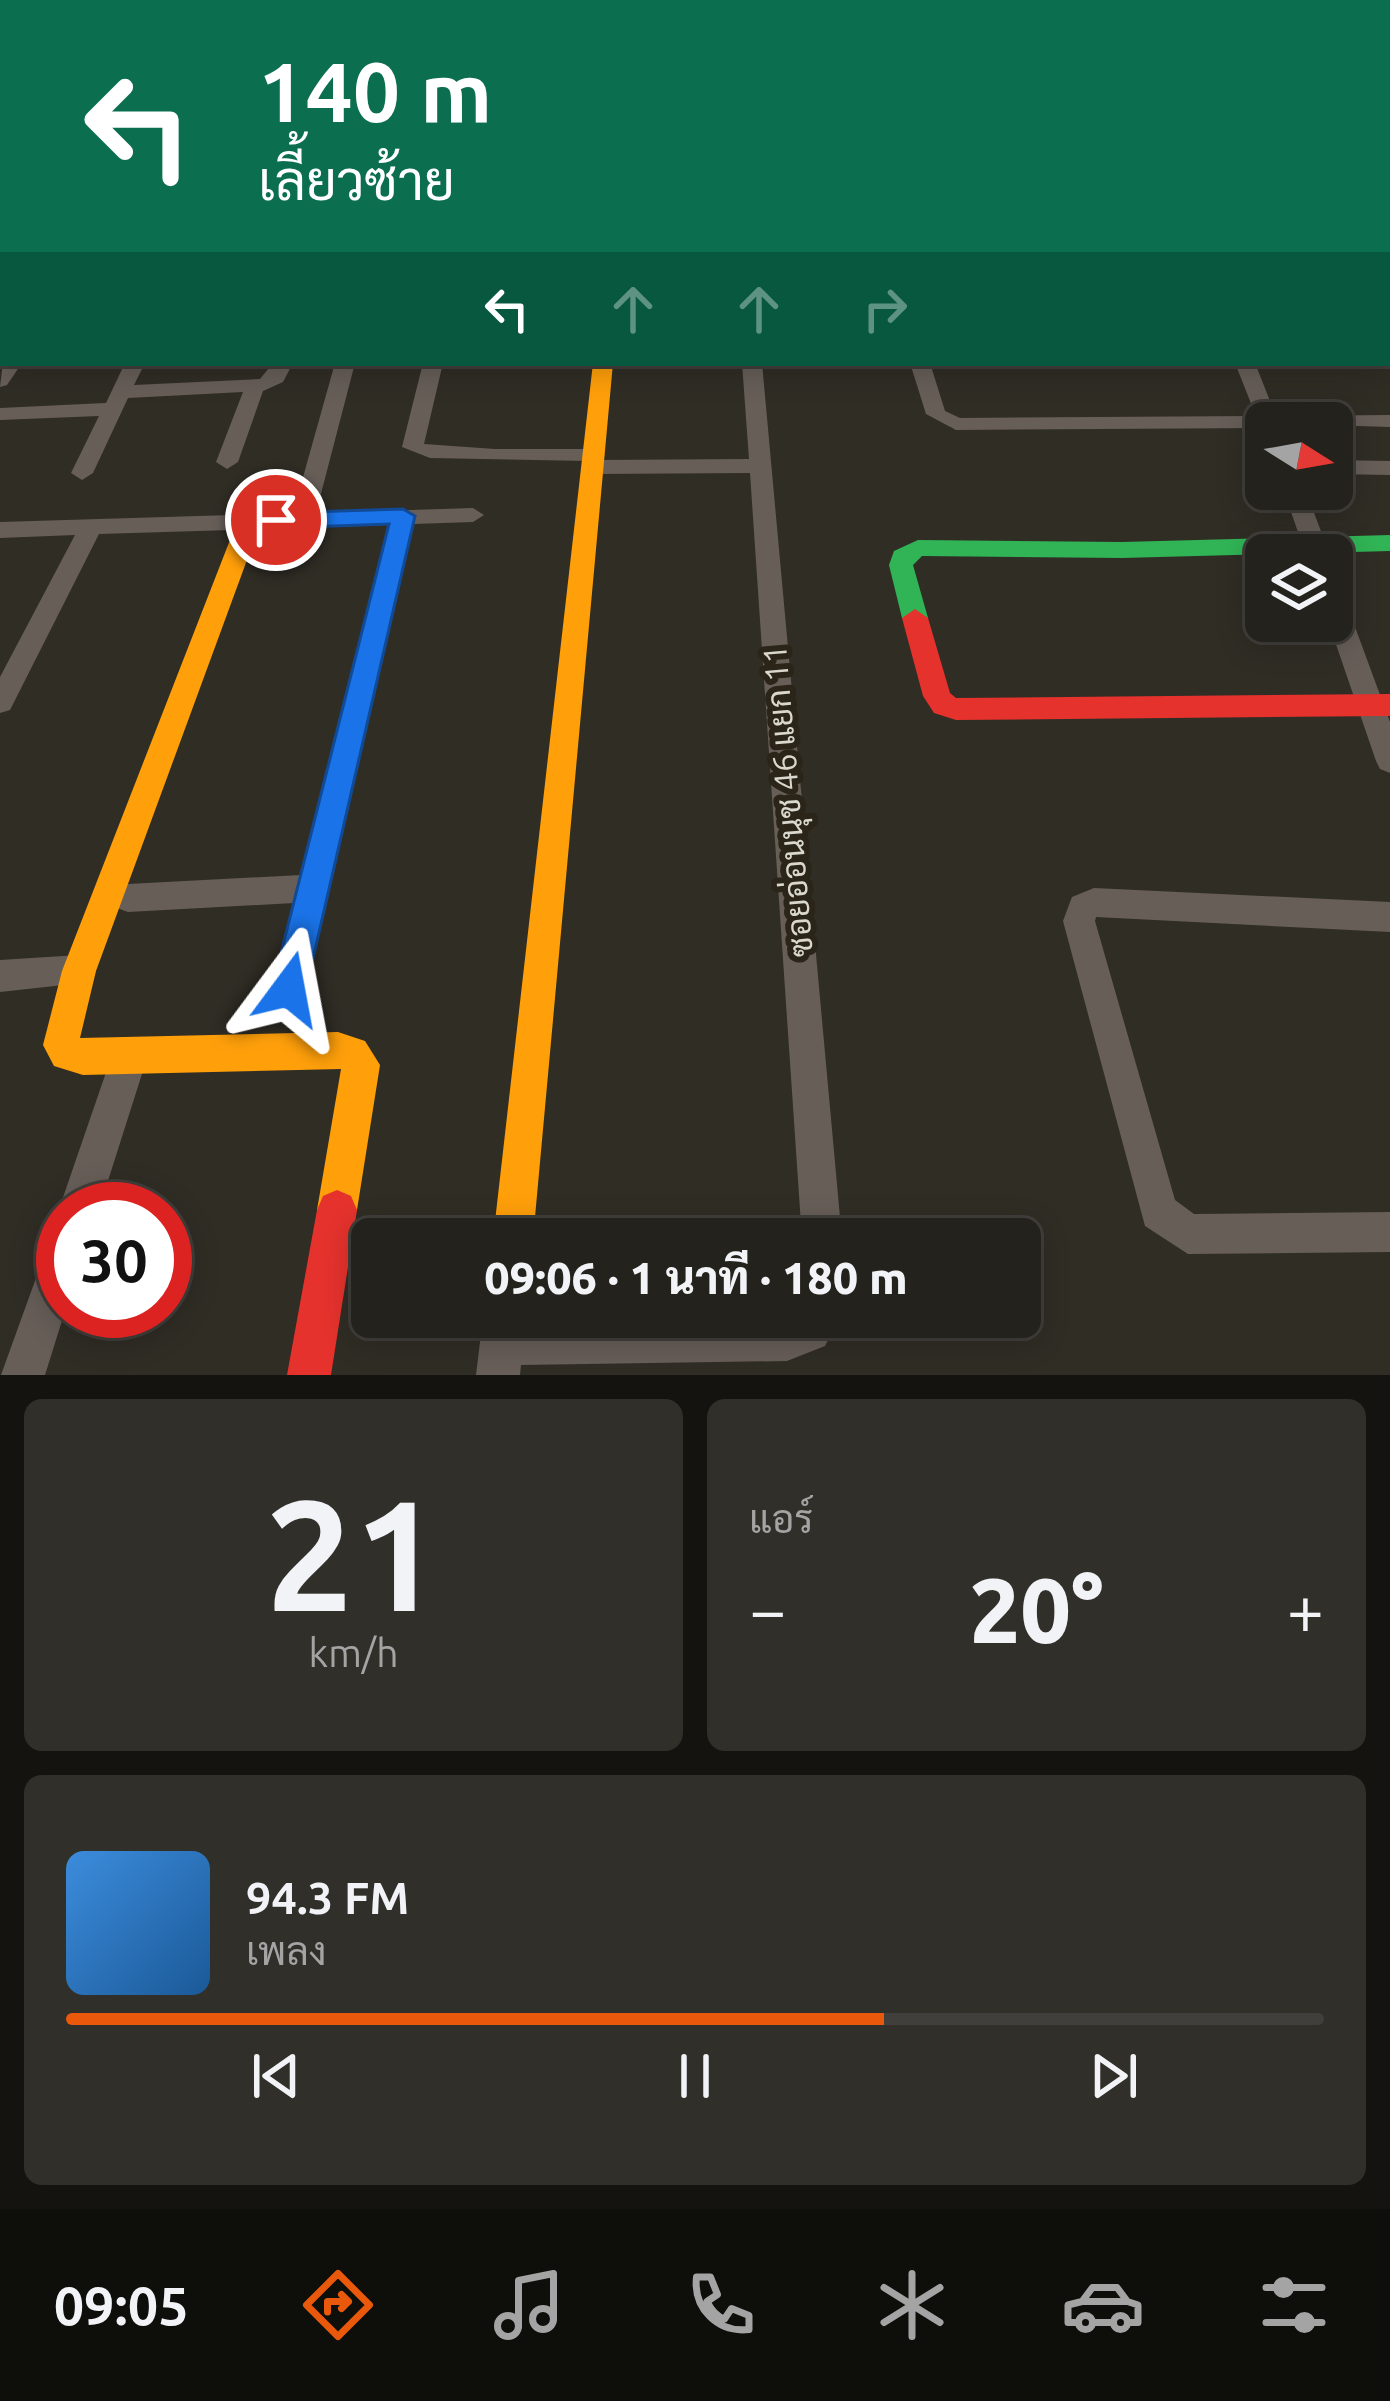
<!DOCTYPE html>
<html lang="th">
<meta charset="utf-8">
<style>
:root{--surface:#24221c;--page:#302f29;--text:#f1f3f6;--muted:#a3a4a3;--line:#413f3b;--accent:#ea580c}
body{margin:0;font-family:Ubuntu,Sarabun,sans-serif;background:var(--page);color:var(--text);height:100vh;display:flex;flex-direction:column;font-size:45px;white-space:nowrap}
*{box-sizing:border-box;margin:0}
p{font-size:39px;color:var(--muted)}
.icon{flex:none;width:66px;height:66px;fill:none;stroke:currentColor;stroke-width:2;stroke-linecap:round;stroke-linejoin:round}
.map{position:relative;height:1375px;overflow:hidden}
.side{display:flex;flex-direction:column;gap:24px;padding:24px;background:#14130f;flex:1}
.side>*{flex:none}
.hud{position:absolute;left:0px;top:0px;width:1392px;height:366px;box-shadow:0 6px 30px #0003,0 0 0 3px var(--line);background:#0b6e4f;color:#fff;overflow:hidden}
.needle{width:78px;rotate:101deg}
.buttons{position:absolute;left:1245px;top:402px;display:grid;gap:24px}
.buttons a{display:grid;place-items:center;width:108px;height:108px;border-radius:18px;background:var(--surface);box-shadow:0 6px 30px #0003,0 0 0 3px var(--line);font-size:60px}
.speed{position:absolute;left:36px;top:1182px;display:flex;gap:24px;font-size:60px;font-weight:700;text-align:center}
.speed>*{display:grid;place-content:center;width:156px;height:156px;border-radius:50%;background:var(--surface);box-shadow:0 6px 30px #0003,0 0 0 3px var(--line);line-height:1}
.speed .limit{border:18px solid #d22;background:#fff;color:#111}
.pin{position:absolute;display:grid;place-items:center;width:102px;height:102px;color:#fff;margin:-51px;border:6px solid #fff;border-radius:50%;box-shadow:0 3px 12px #0007}
.me{position:absolute;width:132px;margin:-66px;rotate:13deg;stroke-linejoin:round;filter:drop-shadow(0 0 9px #0008)}
.turn{display:flex;align-items:center;gap:42px;height:252px;padding:0 60px;font-size:54px}
.turn .icon{width:156px;height:156px;stroke-width:2.5}
.turn b{display:block;font-size:84px;line-height:102px}
.lanes{display:flex;align-items:center;height:114px;padding:0 60px;background:#0003;justify-content:center;gap:60px;direction:ltr}
.lanes .off{opacity:.35}
.big{font-size:90px;font-weight:800;line-height:1.1}
.side .widget{flex:1;display:flex;flex-direction:column;justify-content:center;gap:18px;min-width:0;padding:0 42px;border-radius:18px;background:var(--page)}
.side .dial{align-items:center;gap:0}
.dial b{font-size:156px;line-height:1}
.song{display:flex;align-items:center;gap:36px}
.cover{width:144px;height:144px;border-radius:18px;background:linear-gradient(135deg,hsl(210 70% 55%),hsl(210 70% 35%))}
.played{height:12px;border-radius:6px;background:linear-gradient(90deg,var(--accent) 65%,var(--line) 65%)}
.keys{display:flex;justify-content:space-around;direction:ltr}
.heat{display:flex;justify-content:space-between;align-items:center;font-size:66px;direction:ltr}
.side .tiles{flex:1;display:grid;gap:24px;grid-template-columns:1fr 1fr}
.widget:last-child{grid-column:span 2}
.trip{position:absolute;left:351px;top:1218px;width:690px;height:120px;border-radius:18px;background:var(--surface);box-shadow:0 6px 30px #0003,0 0 0 3px var(--line);font-weight:800;line-height:120px;text-align:center}
.menu{display:flex;height:192px;justify-content:space-around;align-items:center;background:#0e0e0b;color:var(--muted)}
.menu .icon{width:84px;height:84px}
.menu .on{color:var(--accent)}
.menu b{font-size:54px;color:var(--text)}
.map>svg:first-child{display:block}
</style>
<div class="map">
<svg width="1390" height="1375" viewBox="0 0 1390 1375">
<rect width="100%" height="100%" fill="#302d25"/>
<g fill="none" stroke-linecap="round" stroke-linejoin="round">
<path fill="#05183c" fill-rule="evenodd" d="M1228,0h12l2,3h-12z
M1389,121h1v9h-1z
M3,250v13l-3,1v-13z"/>
<path fill="#05183c" fill-rule="evenodd" d="M70,0h52l-54,3z
M0,3h3v12h-3z"/>
<path stroke="#615c55" stroke-width="3" stroke-dasharray="3 4.5" stroke-linecap="butt" d="M36,3l29,-3
M118,3l36,-3
M0,250l3,-4"/>
<path stroke="#675e58" stroke-width="6" d="M616,1l41,1"/>
<path fill="#675e58" fill-rule="evenodd" d="M440,0l-4,3 -83,-2v-1z
M652,0h10v3h-10z
M766,0h10l1,3h-10z
M827,0h10l1,3h-10z
M889,0h10l1,3h-10z
M972,0h10l2,3h-10z
M1065,0h11l2,3h-11z
M1148,0h10l2,3h-10z
M1195,0h12l2,3h-12z
M3,136v8l-3,1v-8z
M1389,157h1v9h-1z
M1389,233h1v11h-1z
M1389,319h1v12h-1z
M3,362l19,1 -15,22 -7,2z
M125,363h20l-11,22 126,-6 13,-16h20l-10,19 -20,9 -25,71 -11,7 -11,-7 27,-70 -115,6 -35,75 -11,7 -11,-7 28,-57 -99,4v-12l106,-5z
M335,363h20l-39,150 157,-5 11,7 -11,7 -60,2 -107,465 -5,12 -12,4 -12,-4 -5,-12 22,-86 -166,9 -11,-4 -5,-10 5,-10 11,-4 173,-9 88,-350 -290,9 -89,176 -10,3v-36l75,-142 -75,3v-16l293,-9z
M423,363h20l-19,81 71,5h99l11,6 -6,5 150,-1 -7,-96h20l80,876h-40l-52,-766 -157,1 -11,-7 7,-6 -159,-3 -28,-11z
M910,363h20l15,48 15,7 296,-2 -21,-53h20l21,53 114,-1v12l-124,-4v5l-310,2 -30,-16z
M1332,460l58,1v14l-58,-1z
M1283,489h22l25,66h-24z
M1332,588l12,9 46,125v51l-10,-4 -4,-8 -48,-140h4z
M1094,888l296,14v30l-294,-15 -1,4 80,279 19,14 196,-2v40l-202,2 -43,-28 -82,-305 9,-24z
M79,955l12,5 5,11 -5,11 -91,10v-32z
M130,1037l13,5 5,13 -49,154h-36v9l-4,-9 53,-154 5,-13z
M63,1236l2,75 -20,64h-44l48,-133z
M483,1317h42l-1,5 316,-5 -15,29 -38,15 -266,4 -1,10h-44z"/>
<path fill="#30b455" fill-rule="evenodd" d="M1390,535v16l-268,7 -200,-2 -9,9 15,53 -13,9 -13,-9 -13,-53 5,-14 24,-11 204,2z"/>
<path fill="#ff9f0a" fill-rule="evenodd" d="M3,338v12l-3,1v-12z
M593,363h20l-80,876h-40z
M249,515l12,7 -165,449 -16,67 258,-6 27,9 15,24 -23,145 -6,14 -14,6 -14,-6 -6,-14 24,-141 -258,6 -29,-9 -11,-21 19,-74 175,-449z"/>
<path fill="#e5322d" fill-rule="evenodd" d="M1389,99h1v8h-1z
M915,609l13,9 22,75 6,5 434,-4v22l-434,4 -22,-7 -11,-17 -21,-78z
M337,1190l14,6 6,14 -26,165h-44l30,-165 6,-14z"/>
</g>
<path fill="#1a73e8" stroke="#114b97" stroke-width="3" d="M403,509l12,7 -109,473 -5,12 -12,5 -12,-5 -5,-12 117,-465 -113,4 -11,-8 11,-7z"/>
<g text-anchor="middle" dominant-baseline="central" stroke-width="12" stroke-linejoin="round" paint-order="stroke">
<g font-size="33" fill="#dad7ce" stroke="#2a2518">
<text transform="translate(787 801) rotate(-95)">ซอยอ่อนนุช 46 แยก 11</text>
</g>
</g>
</svg>
<div class="buttons">
<a><svg class="needle" viewBox="-14 -14 28 28"><path d="M0-13l5 13h-10z" fill="#e53935"/><path d="M0 13l5-13h-10z" fill="#a3a4a3"/></svg></a>
<a><svg class="icon" aria-label="layers" viewBox="0 0 24 24"><path d="M12 4l9 5-9 5-9-5zM3 14l9 5 9-5"/></svg></a>
</div>
<div class="speed"><div class="limit">30</div></div>
<div class="pin" style="left:276px;top:520px;background:#d93025"><svg class="icon" aria-label="arrive" viewBox="0 0 24 24"><path d="M6 21V4h12l-3 4 3 4H6"/></svg></div>
<svg class="me" style="left:289px;top:989px" viewBox="-20 -20 40 40"><path d="M0-17L14 15 0 8-14 15z" fill="#1a73e8" stroke="#fff" stroke-width="4"/></svg>
<div class="trip">09:06 · 1 นาที · 180 m</div>
<div class="hud">
<div class="turn"><svg class="icon" aria-label="left" viewBox="0 0 24 24"><path d="M17 20v-9H6M10 6l-5 5 5 5"/></svg><div><b>140 m</b>เลี้ยวซ้าย</div></div>
<div class="lanes"><svg class="icon" aria-label="left" viewBox="0 0 24 24"><path d="M17 20v-9H6M10 6l-5 5 5 5"/></svg><svg class="icon off" aria-label="ahead" viewBox="0 0 24 24"><path d="M12 20V5M6 11l6-6 6 6"/></svg><svg class="icon off" aria-label="ahead" viewBox="0 0 24 24"><path d="M12 20V5M6 11l6-6 6 6"/></svg><svg class="icon off" aria-label="right" viewBox="0 0 24 24"><path d="M7 20v-9h11M14 6l5 5-5 5"/></svg></div>
</div>
</div>
<section class="side">
<div class="tiles">
<div class="widget dial"><b>21</b><p>km/h</p></div>
<div class="widget"><p>แอร์</p>
<div class="heat"><a>−</a><b class="big">20°</b><a>+</a></div>
</div>
<div class="widget">
<div class="song"><i class="cover"></i><div><b>94.3 FM</b><p>เพลง</p></div></div>
<div class="played"></div>
<div class="keys"><svg class="icon" aria-label="previous" viewBox="0 0 24 24"><path d="M18 5L8 12l10 7zM5 5v14"/></svg><svg class="icon" aria-label="pause" viewBox="0 0 24 24"><path d="M8 5v14M16 5v14"/></svg><svg class="icon" aria-label="next" viewBox="0 0 24 24"><path d="M6 5l10 7-10 7zM19 5v14"/></svg></div>
</div>
</div>
</section>
<nav class="menu">
<b>09:05</b>
<svg class="icon on" aria-label="directions" viewBox="0 0 24 24"><path d="M12 3l9 9-9 9-9-9zM9 14v-3h6M13 9l2 2-2 2"/></svg>
<svg class="icon" aria-label="music" viewBox="0 0 24 24"><path d="M9 18V5l10-2v13"/><circle cx="6" cy="18" r="3"/><circle cx="16" cy="16" r="3"/></svg>
<svg class="icon" aria-label="phone" viewBox="0 0 24 24"><path d="M5 4h4l2 5-3 2q2 4 5 5l2-3 5 2v4C11 20 4 13 5 4z"/></svg>
<svg class="icon" aria-label="climate" viewBox="0 0 24 24"><path d="M12 3v18M4 7l16 10M4 17L20 7"/></svg>
<svg class="icon" aria-label="car" viewBox="0 0 24 24"><path d="M5 17H2v-5l4-1 3-4h7l3 4 3 1v5h-3M9 17h6M6 11h13"/><circle cx="7" cy="17" r="2"/><circle cx="17" cy="17" r="2"/></svg>
<svg class="icon" aria-label="filters" viewBox="0 0 24 24"><path d="M4 7h16M4 17h16"/><circle cx="9" cy="7" r="2"/><circle cx="15" cy="17" r="2"/></svg>
</nav>
